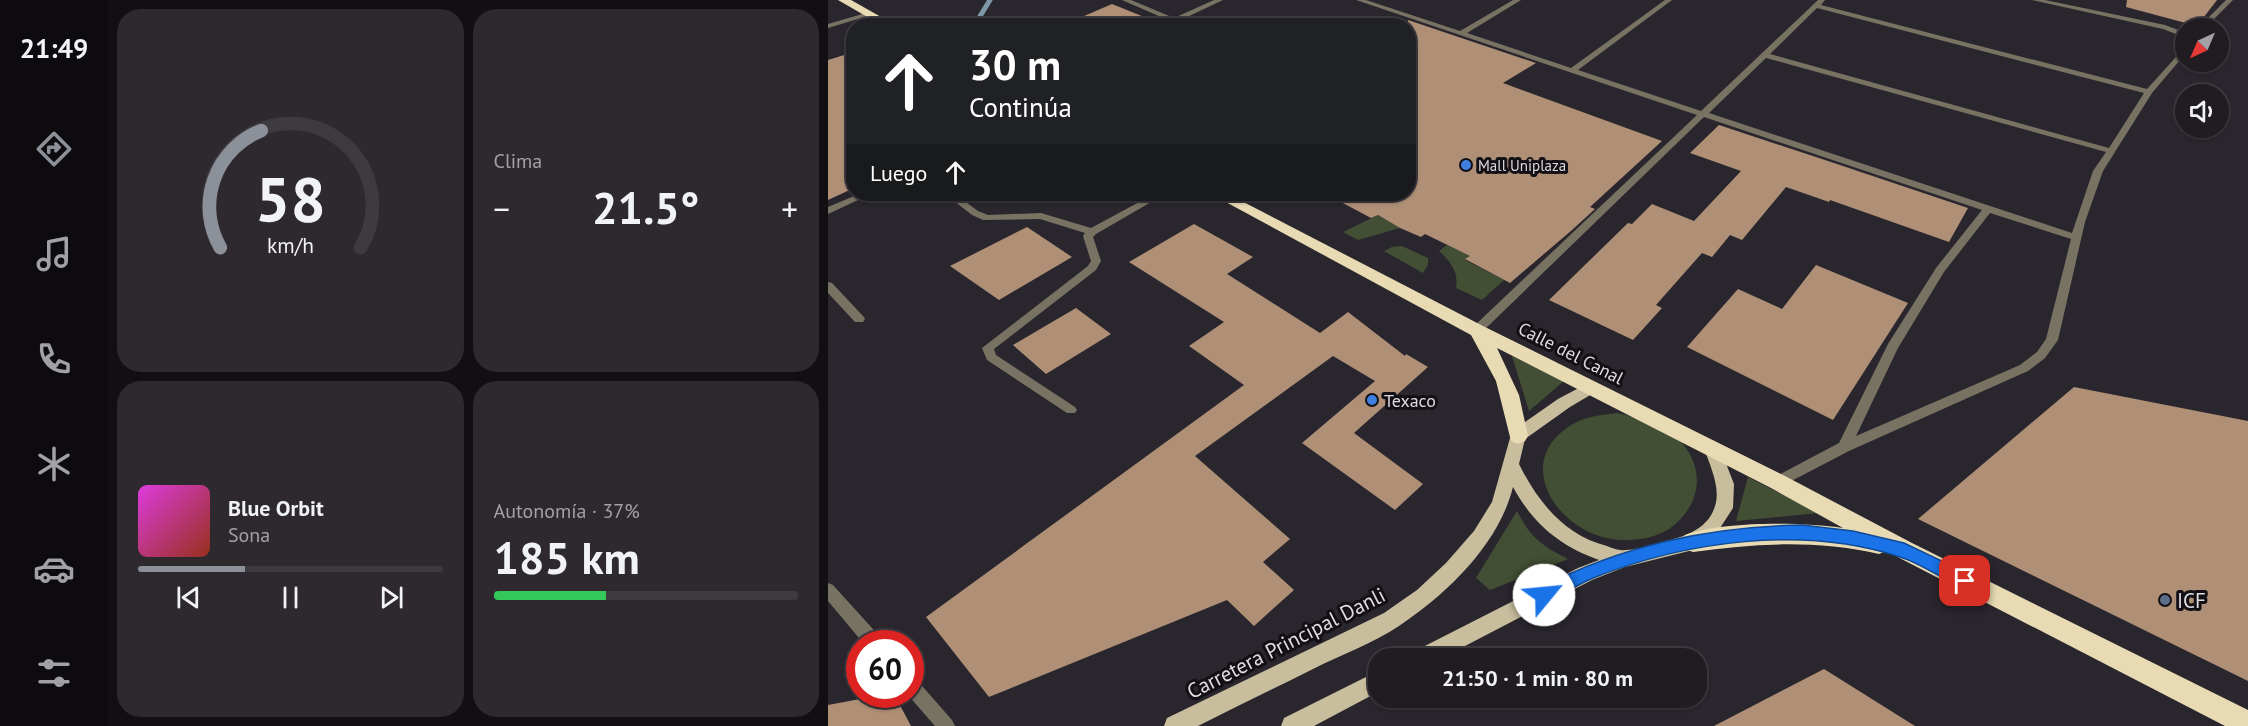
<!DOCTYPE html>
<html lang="es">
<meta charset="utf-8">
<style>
:root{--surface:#201c22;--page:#2d292f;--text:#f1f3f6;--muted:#a2a1a5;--line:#3d3a40;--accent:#8c9099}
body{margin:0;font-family:"PT Sans",sans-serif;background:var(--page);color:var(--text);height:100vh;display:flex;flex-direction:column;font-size:22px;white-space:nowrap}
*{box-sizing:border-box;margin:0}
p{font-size:20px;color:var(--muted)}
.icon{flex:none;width:33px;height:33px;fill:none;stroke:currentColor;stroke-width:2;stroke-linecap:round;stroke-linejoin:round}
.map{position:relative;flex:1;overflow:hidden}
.details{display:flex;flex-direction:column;gap:9px;padding:9px;background:#120f13;width:720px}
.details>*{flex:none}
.guide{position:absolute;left:18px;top:18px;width:570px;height:183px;border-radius:24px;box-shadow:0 2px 4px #0004,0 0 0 2px var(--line);background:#202124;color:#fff;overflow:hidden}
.needle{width:39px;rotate:224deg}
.buttons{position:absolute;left:1347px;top:18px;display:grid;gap:12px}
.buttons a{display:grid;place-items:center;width:54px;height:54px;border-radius:50%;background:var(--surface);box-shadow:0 2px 4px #0004,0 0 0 2px var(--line);font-size:30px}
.speed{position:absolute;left:18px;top:630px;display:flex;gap:12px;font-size:30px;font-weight:700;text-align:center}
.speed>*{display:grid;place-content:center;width:78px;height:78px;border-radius:50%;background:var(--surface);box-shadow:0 2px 4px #0004,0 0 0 2px var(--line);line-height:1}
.speed .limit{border:9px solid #d22;background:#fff;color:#111}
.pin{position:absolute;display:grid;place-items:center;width:51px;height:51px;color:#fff;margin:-26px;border-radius:12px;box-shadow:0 3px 9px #0006}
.me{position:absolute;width:66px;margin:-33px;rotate:62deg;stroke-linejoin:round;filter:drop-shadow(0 0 4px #0008)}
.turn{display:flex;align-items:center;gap:21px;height:126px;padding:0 24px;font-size:27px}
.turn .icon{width:78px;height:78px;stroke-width:2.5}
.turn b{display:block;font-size:42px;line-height:51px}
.then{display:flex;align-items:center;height:57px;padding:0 24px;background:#0003;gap:12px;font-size:22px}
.big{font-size:45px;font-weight:700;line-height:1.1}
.details .widget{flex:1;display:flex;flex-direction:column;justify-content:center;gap:9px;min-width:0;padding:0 21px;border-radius:24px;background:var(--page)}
.details .dial{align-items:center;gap:0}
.dial svg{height:156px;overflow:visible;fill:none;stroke:var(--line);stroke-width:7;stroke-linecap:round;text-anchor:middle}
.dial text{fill:var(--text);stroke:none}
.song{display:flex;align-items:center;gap:18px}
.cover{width:72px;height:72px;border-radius:9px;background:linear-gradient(135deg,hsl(300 70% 55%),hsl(10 70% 35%))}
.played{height:6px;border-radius:3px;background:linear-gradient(90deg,var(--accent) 35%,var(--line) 35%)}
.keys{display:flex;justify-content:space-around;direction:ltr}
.heat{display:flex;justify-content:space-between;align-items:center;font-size:33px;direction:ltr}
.charge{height:9px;border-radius:4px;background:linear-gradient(90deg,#34c759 37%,var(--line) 0)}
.details .tiles{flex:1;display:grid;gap:9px;grid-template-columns:repeat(2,1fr)}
.trip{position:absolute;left:540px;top:648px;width:339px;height:60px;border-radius:24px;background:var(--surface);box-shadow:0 2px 4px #0004,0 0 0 2px var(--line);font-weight:700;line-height:60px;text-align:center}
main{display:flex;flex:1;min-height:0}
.dock{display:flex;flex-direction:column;width:108px;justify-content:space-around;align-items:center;background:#0d0b0e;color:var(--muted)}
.dock .icon{width:42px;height:42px}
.dock .current{color:var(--accent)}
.dock b{font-size:27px;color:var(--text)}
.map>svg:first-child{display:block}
</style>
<main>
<nav class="dock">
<b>21:49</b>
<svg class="icon current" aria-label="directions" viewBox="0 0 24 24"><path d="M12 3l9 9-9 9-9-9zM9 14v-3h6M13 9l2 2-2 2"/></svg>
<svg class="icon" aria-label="music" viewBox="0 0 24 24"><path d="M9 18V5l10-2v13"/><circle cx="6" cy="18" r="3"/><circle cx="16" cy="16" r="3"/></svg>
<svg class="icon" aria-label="phone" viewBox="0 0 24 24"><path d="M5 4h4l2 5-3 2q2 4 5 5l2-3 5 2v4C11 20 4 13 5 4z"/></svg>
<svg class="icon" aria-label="climate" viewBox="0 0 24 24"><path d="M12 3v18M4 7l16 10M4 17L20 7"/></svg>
<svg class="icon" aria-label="car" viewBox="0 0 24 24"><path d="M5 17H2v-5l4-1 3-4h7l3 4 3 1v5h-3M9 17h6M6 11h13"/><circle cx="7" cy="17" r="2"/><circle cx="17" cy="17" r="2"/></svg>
<svg class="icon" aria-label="filters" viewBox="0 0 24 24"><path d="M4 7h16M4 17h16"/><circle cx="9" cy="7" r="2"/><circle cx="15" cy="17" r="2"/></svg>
</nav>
<section class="details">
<div class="tiles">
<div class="widget dial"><svg viewBox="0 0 100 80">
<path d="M14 69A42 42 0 1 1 86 69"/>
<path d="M14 69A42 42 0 0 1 35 9" stroke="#8c9099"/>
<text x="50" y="56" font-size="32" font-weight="700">58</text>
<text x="50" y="72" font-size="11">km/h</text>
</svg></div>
<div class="widget"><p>Clima</p>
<div class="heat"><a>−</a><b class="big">21.5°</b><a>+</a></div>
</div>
<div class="widget">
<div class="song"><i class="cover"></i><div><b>Blue Orbit</b><p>Sona</p></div></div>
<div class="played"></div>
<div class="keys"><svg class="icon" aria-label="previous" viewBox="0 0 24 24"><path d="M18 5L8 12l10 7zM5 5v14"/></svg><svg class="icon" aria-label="pause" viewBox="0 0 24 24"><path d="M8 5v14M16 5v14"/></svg><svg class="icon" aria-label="next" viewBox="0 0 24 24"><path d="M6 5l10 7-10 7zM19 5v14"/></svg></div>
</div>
<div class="widget"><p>Autonomía · 37%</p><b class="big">185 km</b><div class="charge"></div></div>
</div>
</section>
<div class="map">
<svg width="1420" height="726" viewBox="0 0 1420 726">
<rect width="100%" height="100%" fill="#2a262e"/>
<path fill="#434f34" d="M550,215l22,13 -42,12 -15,-8z
M619,245l23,11 -5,4 39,20 -22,20 -26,-12c3,-16 -6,-27 -17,-37z
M574,246l26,12v7l-5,8 -39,-22 8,-4z
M684,356l52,25 -35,30z
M789,413c17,3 54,17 65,30 25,29 17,65 -13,86 -14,9 -31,11 -47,11 -62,-2 -114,-78 -49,-116 14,-8 29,-9 44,-11z
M920,477l71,36 -83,8z
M689,511c13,26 25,35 51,48l-78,31 -14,-12z"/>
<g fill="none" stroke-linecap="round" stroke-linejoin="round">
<path stroke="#7b98a4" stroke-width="5" d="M146,26l16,-26"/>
</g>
<path fill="#af9076" d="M1299,0h90l-20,26 -71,-19z
M284,4l47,19 -3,3h-95z
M580,20l128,43 -33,20 159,58 -72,66 5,2 -23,21 -62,53 -45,-24 5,-3 -45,-22 -4,3 -21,-9 -22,-13 -7,3 -45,-24h82z
M26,52v136l-26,12v-140z
M891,125l109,36 140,47 -19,34 -119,-42 -1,2 -43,-15 -44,53 -12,-5 -18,22 -10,-4 -46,52 6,3 -29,32 -84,-40 79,-77 4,1 20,-20 42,17 47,-50 -51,-18z
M366,224l59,33 -26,17 93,59 28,-21 57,44 1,-2 22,13 -74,66 69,51 -28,26 -93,-67 73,-62 -42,-25 -138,100 95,83 -27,23 31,28 -40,36 -27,-26 -238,97 -63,-80 318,-232 -55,-39 35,-24 -95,-60z
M199,227l45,30 -73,43 -49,-34z
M988,265l92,38 -75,117 -146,-73 51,-58 44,20z
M248,308l35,26 -65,40 -33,-29z
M1246,387l174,34v260l-330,-162z
M996,669l91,57h-201z
M59,694h7l17,32h-83v-21z"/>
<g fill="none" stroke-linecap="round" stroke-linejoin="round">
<path fill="#787263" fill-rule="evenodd" d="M294,0h9l43,18 40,-18h9l-55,26h-10l10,-6z
M528,0h10l94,31 53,-31h8l-54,33 104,35 94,-68h7l-94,70 123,41 117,-111h7l-4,5 326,84 39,-43v7l-34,40 -49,78 -18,51 -27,118 -13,18 -17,13 -179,80 -71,37 -5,-2 -2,-4 2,-4 66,-35 49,-99 48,-76 46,-58 -278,-93 -223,216h-8l-2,-3 2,-3 224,-212zM989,8l327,85 -35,55 -339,-94zM938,58l340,94 -13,19 -21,62 -363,-120zM1162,213l81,26 -25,100 -9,13 -17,13 -164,71 42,-88 46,-76z
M1204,0h13l120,25 21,8v5l-23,-9z
M1398,0h7l-28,28h-7z
M41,12l2,1v2l-43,13v-4z
M31,194h12l-43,20v-7z
M117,194h10l23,17 10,4 53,-2 50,15 63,-34h11l-69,40 -3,3 8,24 -5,9 -102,79 2,6 79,52 2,3 -2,3h-8l-80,-53 -5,-12 106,-82 3,-5 -8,-25 2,-3 -45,-14 -57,1 -11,-5z
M0,282l4,1 31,33 2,3 -2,3h-8l-27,-29z
M0,583l5,2 48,53 2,6h-19l-36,-43z
M82,677l6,2 36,41 3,6h-20l-28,-32h3z"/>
<path fill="#c8bd9d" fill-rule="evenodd" d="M764,381l5,2 3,4 -3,4 -27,16 -45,32 -6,25c19,38 45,71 88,82 5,2 12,5 18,4 14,0 31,-7 45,-10 19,-5 39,-13 45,-34 6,-19 -5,-40 -11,-58l2,-5 6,-2 6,2 2,5 14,36 -1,24 -20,31 -20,11 -68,17 -33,13 -150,78h-30l3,-7 163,-83 21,-8c-39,-14 -66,-36 -86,-73 -14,57 -66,107 -114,139 -26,17 -58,29 -86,43 -38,19 -77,38 -115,57h-34l3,-8 217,-105 33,-23 29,-27 28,-32 18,-29 20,-71 46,-32z
M550,671v21l-64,34h-33l3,-8z"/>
<path fill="#e8dbb4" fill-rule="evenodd" d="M10,0h13l46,26h-14z
M383,194h17l255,132 302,150 127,67 336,167v16h-23l-339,-175 -7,3c-63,-14 -122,-11 -186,-2l-8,-3 -3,-7 3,-7c39,-14 117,-13 158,-7l-72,-40 -274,-140 22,47 9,41 -3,5 -7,3 -7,-3 -15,-60 -25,-46z"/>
</g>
<path fill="#1a73e8" stroke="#114b97" stroke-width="1.5" d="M974,525l51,6 51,12 67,32 3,6 -3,6 -6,2c-22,-9 -42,-25 -65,-32 -97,-32 -214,-16 -307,21 -17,7 -32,18 -49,25l-6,-2 -3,-6 3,-6c85,-44 169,-62 264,-64z"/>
<g fill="#3f7fe0" stroke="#121014" stroke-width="2">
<circle cx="638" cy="165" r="6"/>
<circle cx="544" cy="400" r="6"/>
</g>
<circle fill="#5c6f8a" stroke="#121014" stroke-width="2" cx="1337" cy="600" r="6"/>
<g text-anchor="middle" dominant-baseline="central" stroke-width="6" stroke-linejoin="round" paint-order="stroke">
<g font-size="15" fill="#dfdce1" stroke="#121014" text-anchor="start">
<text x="650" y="165">Mall Uniplaza</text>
</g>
<g font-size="18" fill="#dfdce1" stroke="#121014">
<text transform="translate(743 353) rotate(27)">Calle del Canal</text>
</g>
<g font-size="18" fill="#dfdce1" stroke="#121014" text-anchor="start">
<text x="556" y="400">Texaco</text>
</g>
<g font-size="21" fill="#dfdce1" stroke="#121014" text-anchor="start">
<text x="1349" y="600">ICF</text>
</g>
<g font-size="21" fill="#dfdce1" stroke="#121014">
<text transform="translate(458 643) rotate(-27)">Carretera Principal Danli</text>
</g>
</g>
</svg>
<div class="buttons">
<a><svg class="needle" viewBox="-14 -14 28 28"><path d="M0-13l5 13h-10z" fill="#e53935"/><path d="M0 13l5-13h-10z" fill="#a2a1a5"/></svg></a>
<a><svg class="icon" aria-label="sound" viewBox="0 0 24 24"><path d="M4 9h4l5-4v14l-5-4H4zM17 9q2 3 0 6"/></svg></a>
</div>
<div class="speed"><div class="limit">60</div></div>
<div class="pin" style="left:1137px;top:581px;background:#d93025"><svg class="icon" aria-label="arrive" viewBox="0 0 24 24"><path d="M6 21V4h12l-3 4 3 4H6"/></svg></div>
<svg class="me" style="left:716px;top:595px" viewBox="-20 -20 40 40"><circle r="19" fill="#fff"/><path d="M0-13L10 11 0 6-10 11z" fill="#1a73e8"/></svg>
<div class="trip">21:50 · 1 min · 80 m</div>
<div class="guide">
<div class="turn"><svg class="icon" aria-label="ahead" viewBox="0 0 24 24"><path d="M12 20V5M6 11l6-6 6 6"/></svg><div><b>30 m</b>Continúa</div></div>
<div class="then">Luego<svg class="icon" aria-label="ahead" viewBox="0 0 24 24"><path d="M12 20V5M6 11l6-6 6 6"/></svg></div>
</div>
</div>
</main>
